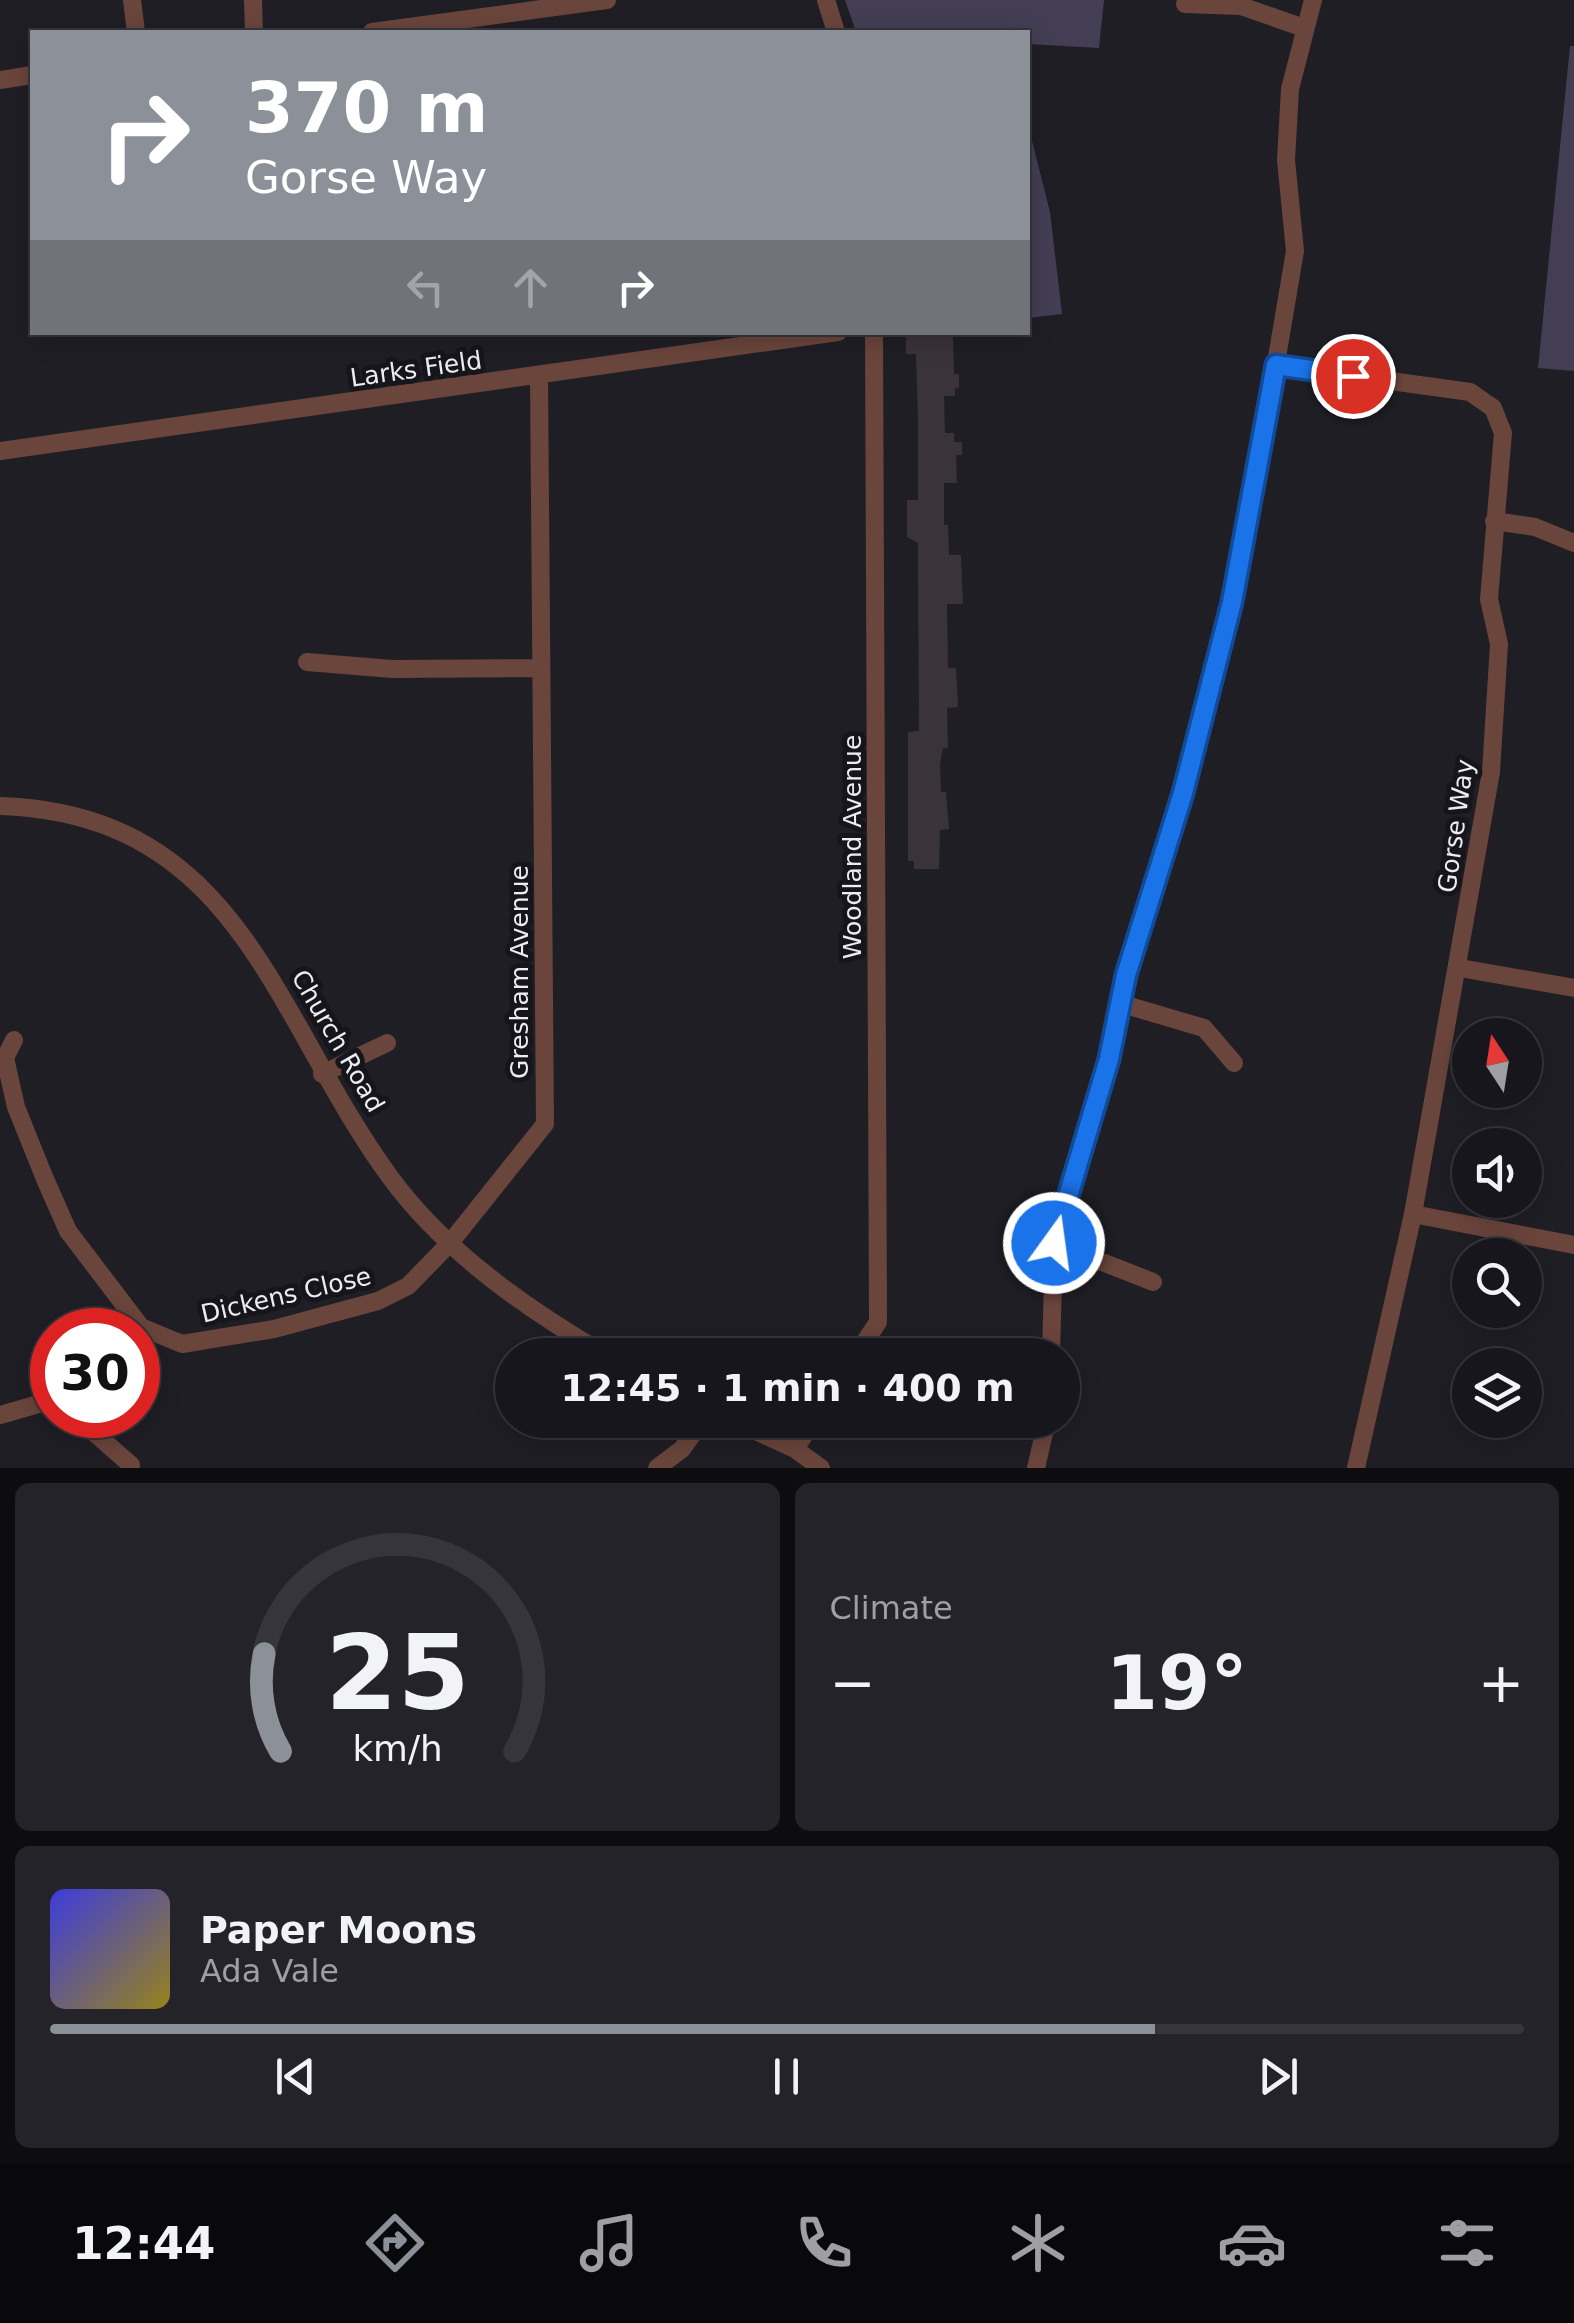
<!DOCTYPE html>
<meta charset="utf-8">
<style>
:root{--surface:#17161c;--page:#242329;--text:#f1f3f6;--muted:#9e9fa3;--line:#36353b;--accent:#8c9099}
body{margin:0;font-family:"DejaVu Sans",sans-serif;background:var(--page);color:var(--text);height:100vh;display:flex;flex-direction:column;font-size:38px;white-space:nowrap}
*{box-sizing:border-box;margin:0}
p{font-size:32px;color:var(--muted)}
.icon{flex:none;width:55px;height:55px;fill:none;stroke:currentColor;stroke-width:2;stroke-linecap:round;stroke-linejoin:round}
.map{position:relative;height:1468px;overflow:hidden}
.sheet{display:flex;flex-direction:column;gap:15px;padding:15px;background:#0d0c0f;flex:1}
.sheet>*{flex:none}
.banner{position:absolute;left:30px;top:30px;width:1000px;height:305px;border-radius:0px;box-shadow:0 5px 25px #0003,0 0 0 2px var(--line);background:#8c9099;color:#fff;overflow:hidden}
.needle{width:65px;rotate:348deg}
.fabs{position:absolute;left:1452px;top:1018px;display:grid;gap:20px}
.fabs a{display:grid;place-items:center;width:90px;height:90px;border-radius:50%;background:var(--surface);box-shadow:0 5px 25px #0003,0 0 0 2px var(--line);font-size:50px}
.speed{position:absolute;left:30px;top:1308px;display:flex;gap:20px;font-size:50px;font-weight:700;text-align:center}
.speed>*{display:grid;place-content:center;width:130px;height:130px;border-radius:50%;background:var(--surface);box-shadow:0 5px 25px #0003,0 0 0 2px var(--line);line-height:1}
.speed .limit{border:15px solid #d22;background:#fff;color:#111}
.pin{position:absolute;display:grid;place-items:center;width:85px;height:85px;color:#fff;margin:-42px;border:5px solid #fff;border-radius:50%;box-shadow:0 2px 10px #0007}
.me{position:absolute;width:110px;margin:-55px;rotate:14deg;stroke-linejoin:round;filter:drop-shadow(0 0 8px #0008)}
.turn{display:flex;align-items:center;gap:35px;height:210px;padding:0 50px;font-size:45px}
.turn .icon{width:130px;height:130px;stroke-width:2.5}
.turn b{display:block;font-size:70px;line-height:85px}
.lanes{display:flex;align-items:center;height:95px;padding:0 50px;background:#0003;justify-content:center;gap:50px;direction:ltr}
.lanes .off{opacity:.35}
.big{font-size:75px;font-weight:600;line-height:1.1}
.sheet .tile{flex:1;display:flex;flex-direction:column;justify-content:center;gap:15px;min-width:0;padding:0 35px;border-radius:15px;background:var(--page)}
.sheet .dial{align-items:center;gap:0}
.dial svg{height:260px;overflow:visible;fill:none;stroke:var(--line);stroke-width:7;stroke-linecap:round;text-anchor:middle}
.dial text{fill:var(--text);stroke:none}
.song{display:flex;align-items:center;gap:30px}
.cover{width:120px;height:120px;border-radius:15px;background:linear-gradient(135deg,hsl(240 70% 55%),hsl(50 70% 35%))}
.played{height:10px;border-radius:5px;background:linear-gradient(90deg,var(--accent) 75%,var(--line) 75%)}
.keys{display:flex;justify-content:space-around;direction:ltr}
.heat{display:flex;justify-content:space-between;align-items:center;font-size:55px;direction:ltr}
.sheet .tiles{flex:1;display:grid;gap:15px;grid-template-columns:1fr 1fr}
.tile:last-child{grid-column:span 2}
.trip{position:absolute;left:495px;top:1338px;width:585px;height:100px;border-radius:50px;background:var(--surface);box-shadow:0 5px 25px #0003,0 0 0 2px var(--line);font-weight:600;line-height:100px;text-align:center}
.dock{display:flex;height:160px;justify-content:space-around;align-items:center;background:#09090b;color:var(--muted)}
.dock .icon{width:70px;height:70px}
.dock .selected{color:var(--accent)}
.dock b{font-size:45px;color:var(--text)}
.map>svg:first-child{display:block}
</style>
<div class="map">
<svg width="1574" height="1468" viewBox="0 0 1574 1468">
<rect width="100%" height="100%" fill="#1f1e25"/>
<path fill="#433e54" d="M845,0h259l-5,48 -71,-4v-12h-172z
M1570,46h4v325l-36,-3z
M1028,125l22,87 12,102 -34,4z"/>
<path fill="#3a3339" d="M953,336l1,38h5v14h-4v8h-11l1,37h9v9h8v13h-6l1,28h-13v42h4l1,30h12l2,49h-16l1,64h8l2,39 -11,1 1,40h-5l-3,16 1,28h5l3,37 -9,1 -1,39h-25v-8h-6v-129l11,-1 -1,-144v-44l-11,-6v-37h11v-80l-2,-66h-10v-17z"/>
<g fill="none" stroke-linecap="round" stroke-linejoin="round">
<path stroke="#6a453c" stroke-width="18" d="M132,0l4,32
M253,0l1,32
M826,0l10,32
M1185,4l56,2 63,22
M372,32l235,-32
M0,80l32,-5
M1275,365l195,27 23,16 10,25 -14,166 10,45 -8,128 -78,442 -57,254
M0,451l838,-119
M1494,521l41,6 39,16
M307,662l85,7 149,-1
M0,806c240,8 273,211 390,371 55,75 137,132 216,178
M1460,968l114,20
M1119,1003l85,25 30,35
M14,1040l-9,18 11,49 29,72 23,52 73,96 41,17 92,-15 104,-28 30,-15 42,-43 95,-119 -6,-747
M322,1074l65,-31
M1413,1214l161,31
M1054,1243l99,39
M856,1355l22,-33 -4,-990
M1051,1355l3,-112 55,-184 17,-84 57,-182 59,-229 53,-313 -9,-91 4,-71 23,-89
M0,1415l42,-12 10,2
M74,1415l57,50
M732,1420l63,29 26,19
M795,1449l19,-29
M657,1468l25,-19 21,-29
M1036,1468l11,-48"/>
</g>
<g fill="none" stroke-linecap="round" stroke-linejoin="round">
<g stroke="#114b97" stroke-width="25">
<path id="route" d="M1054,1243l55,-184 17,-84 57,-182 49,-191 44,-237 77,11"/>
</g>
<use href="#route" stroke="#1a73e8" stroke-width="18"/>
</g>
<g text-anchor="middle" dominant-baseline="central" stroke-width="10" stroke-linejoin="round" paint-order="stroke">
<g font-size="25" fill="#edecf1" stroke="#16151b">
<text transform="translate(416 369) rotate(-8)">Larks Field</text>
<text transform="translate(1456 826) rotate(-82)">Gorse Way</text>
<text transform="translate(852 847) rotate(-90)">Woodland Avenue</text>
<text transform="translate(519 972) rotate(-90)">Gresham Avenue</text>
<text transform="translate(338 1041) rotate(60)">Church Road</text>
<text transform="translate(286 1295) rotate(-13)">Dickens Close</text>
</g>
</g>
</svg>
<div class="fabs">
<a><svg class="needle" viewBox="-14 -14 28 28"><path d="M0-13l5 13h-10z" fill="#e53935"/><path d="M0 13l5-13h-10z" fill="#9e9fa3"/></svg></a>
<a><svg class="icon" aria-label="sound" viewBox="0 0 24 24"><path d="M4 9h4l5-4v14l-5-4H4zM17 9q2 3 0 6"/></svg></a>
<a><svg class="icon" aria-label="search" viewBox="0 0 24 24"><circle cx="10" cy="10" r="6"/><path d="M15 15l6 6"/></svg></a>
<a><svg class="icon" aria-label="layers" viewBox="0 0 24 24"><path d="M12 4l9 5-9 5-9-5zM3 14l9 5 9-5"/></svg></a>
</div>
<div class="speed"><div class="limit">30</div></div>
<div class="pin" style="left:1353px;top:376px;background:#d93025"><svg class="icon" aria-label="arrive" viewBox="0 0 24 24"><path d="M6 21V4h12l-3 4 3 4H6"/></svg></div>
<svg class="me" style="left:1054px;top:1243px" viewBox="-20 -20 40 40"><circle r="17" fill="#1a73e8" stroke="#fff" stroke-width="3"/><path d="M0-11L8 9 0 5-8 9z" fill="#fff"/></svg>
<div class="trip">12:45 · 1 min · 400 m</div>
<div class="banner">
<div class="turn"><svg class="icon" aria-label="right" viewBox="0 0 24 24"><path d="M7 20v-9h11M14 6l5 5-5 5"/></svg><div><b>370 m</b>Gorse Way</div></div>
<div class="lanes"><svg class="icon off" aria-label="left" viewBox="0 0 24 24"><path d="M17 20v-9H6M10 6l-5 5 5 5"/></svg><svg class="icon off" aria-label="ahead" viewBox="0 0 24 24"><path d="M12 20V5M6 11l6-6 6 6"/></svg><svg class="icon" aria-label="right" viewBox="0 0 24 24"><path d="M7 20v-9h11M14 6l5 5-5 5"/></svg></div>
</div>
</div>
<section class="sheet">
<div class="tiles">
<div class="tile dial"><svg viewBox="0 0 100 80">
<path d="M14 69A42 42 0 1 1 86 69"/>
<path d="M14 69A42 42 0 0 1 9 39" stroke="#8c9099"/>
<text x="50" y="56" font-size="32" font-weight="700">25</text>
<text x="50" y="72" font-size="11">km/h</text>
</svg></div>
<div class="tile"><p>Climate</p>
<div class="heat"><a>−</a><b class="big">19°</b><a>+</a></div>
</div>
<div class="tile">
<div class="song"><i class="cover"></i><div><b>Paper Moons</b><p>Ada Vale</p></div></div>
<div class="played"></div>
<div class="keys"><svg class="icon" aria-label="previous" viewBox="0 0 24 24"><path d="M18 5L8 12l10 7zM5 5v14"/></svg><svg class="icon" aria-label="pause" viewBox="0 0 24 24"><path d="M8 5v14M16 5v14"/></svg><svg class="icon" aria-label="next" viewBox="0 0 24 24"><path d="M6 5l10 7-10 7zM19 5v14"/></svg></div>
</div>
</div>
</section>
<nav class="dock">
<b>12:44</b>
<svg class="icon selected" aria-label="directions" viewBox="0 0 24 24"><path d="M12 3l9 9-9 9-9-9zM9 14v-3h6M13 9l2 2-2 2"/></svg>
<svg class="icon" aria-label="music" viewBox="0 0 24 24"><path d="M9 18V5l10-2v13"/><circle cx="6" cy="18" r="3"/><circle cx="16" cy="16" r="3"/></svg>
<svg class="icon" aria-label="phone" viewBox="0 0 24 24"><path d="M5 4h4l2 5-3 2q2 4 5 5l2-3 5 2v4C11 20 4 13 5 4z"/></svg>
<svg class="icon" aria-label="climate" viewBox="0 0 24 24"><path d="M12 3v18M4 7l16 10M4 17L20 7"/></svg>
<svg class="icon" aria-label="car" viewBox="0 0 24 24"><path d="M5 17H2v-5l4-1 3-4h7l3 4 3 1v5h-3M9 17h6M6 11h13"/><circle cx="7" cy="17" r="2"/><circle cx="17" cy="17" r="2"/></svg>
<svg class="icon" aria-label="filters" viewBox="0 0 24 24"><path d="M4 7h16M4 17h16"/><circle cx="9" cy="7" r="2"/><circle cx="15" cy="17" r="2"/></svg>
</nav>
